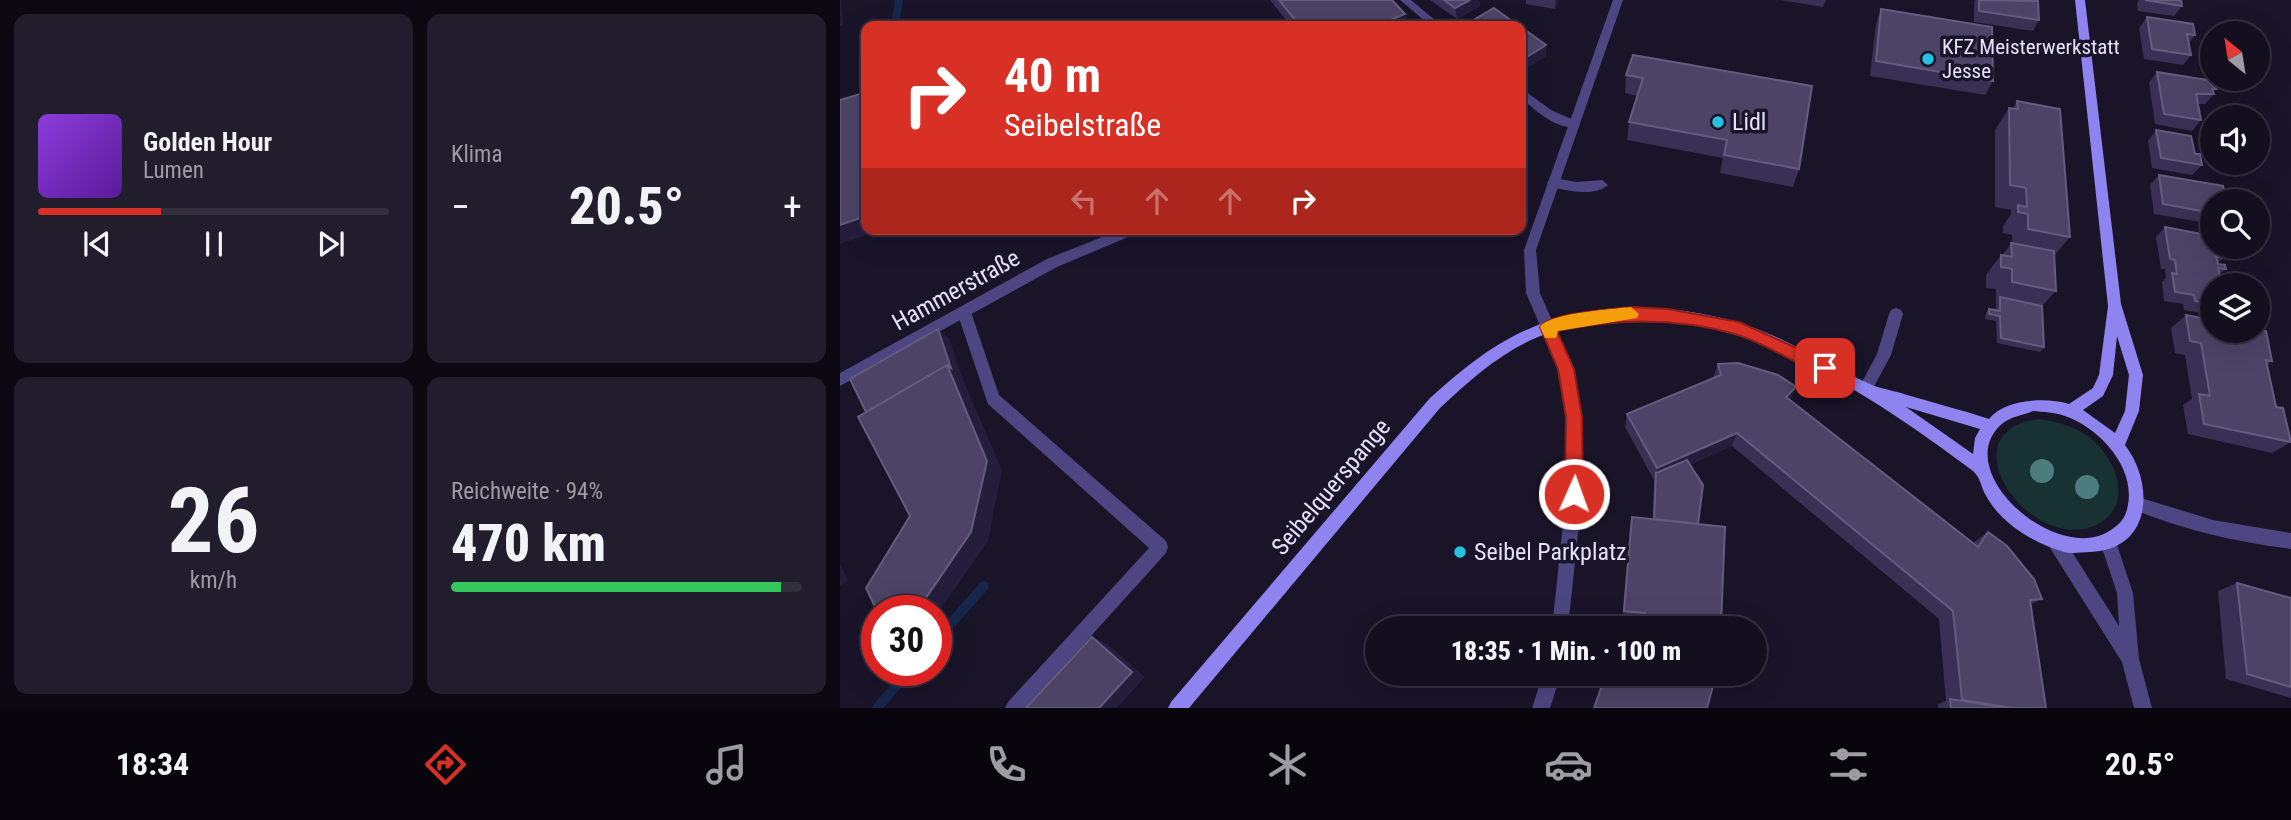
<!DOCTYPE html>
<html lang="de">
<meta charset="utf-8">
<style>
:root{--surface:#140f1f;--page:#211d2c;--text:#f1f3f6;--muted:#9d9ca4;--line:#332f3d;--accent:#d93025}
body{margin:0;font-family:"Roboto Condensed",sans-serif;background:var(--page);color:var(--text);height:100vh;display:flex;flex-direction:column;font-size:26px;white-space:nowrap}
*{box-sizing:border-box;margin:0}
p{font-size:23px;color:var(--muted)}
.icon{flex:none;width:38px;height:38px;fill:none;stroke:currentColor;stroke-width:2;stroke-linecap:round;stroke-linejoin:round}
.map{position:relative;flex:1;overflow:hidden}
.drawer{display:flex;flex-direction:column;gap:14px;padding:14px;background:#0b0811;width:840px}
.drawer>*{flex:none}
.guide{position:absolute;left:21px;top:21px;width:665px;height:214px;border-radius:14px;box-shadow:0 7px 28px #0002,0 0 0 2px var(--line);background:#d93025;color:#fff;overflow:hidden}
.needle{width:46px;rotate:330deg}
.fabs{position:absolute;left:1360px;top:21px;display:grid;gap:14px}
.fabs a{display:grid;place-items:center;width:70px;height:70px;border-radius:50%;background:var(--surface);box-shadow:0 7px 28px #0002,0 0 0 2px var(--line);font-size:35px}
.speed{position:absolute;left:21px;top:595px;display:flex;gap:14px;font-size:35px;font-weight:700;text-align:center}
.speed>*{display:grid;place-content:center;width:91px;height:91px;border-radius:50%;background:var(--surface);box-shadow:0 7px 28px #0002,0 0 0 2px var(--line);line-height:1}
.speed .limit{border:10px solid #d22;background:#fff;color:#111}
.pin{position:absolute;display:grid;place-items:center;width:60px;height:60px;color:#fff;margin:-30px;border-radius:14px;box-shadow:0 4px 10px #0006}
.me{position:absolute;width:77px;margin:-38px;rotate:2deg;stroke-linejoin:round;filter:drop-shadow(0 0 5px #0008)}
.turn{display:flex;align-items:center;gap:24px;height:147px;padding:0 28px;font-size:32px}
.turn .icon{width:91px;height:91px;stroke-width:2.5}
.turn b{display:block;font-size:49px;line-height:60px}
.lanes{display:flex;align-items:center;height:66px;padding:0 28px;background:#0003;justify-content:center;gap:35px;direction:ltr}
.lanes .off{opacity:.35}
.big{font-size:52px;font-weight:800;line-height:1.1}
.drawer .card{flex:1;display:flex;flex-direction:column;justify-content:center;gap:10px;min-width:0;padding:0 24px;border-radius:14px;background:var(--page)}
.drawer .dial{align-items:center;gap:0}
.dial b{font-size:91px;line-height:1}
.song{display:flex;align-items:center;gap:21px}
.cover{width:84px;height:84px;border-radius:10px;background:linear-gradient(135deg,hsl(270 70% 55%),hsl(270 70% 35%))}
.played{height:7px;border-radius:4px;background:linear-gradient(90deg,var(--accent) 35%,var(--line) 35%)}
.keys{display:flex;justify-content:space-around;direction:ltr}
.heat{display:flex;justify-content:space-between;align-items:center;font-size:38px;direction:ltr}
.charge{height:10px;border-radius:5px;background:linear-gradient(90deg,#34c759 94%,var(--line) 0)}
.drawer .tiles{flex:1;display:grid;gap:14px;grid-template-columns:repeat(2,1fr)}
.trip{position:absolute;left:525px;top:616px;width:402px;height:70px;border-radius:35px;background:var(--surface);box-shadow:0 7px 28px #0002,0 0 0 2px var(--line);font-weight:800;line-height:70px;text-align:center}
.tabs{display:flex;height:112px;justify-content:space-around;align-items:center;background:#08060c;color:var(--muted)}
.tabs .icon{width:49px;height:49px}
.tabs .current{color:var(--accent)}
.tabs b{font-size:32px;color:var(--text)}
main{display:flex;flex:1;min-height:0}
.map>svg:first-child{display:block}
</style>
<main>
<section class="drawer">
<div class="tiles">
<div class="card">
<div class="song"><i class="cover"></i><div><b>Golden Hour</b><p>Lumen</p></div></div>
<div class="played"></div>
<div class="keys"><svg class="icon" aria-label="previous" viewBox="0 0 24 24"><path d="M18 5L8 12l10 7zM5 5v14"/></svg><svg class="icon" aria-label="pause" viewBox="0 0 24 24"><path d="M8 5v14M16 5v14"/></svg><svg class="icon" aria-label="next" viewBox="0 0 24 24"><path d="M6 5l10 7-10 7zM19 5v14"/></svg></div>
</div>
<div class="card"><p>Klima</p>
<div class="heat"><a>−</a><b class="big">20.5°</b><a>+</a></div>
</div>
<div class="card dial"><b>26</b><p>km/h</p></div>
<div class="card"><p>Reichweite · 94%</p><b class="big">470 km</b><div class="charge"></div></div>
</div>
</section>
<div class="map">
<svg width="1451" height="708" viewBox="0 0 1451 708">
<rect width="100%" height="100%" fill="#1a1429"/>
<path fill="#183132" d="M1200,419c18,3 35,7 50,19 27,21 45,68 6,87 -65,31 -154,-95 -56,-106z"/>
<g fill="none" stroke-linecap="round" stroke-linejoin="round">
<path stroke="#16274b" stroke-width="8" d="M55,26l4,-26"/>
<path stroke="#16274b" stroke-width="10" d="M96,640l48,-54
M37,708l33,-38"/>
<path fill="#4d4682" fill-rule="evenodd" d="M560,0h11l31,26h-11z
M681,88l30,22 25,11v6c-20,3 -41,-17 -55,-29z
M713,178l24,4 25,-2 6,5c-13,12 -43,6 -59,1l-2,-3 2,-3z
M124,306l5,2 2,4 28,83 167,146 2,6 -2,6 -140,155h-21l3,-6 141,-154 -161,-144 -31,-92 2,-4z
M1056,308l5,2 2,4 -12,41 -20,37 -5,2 -5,-2 -2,-4 18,-34 12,-40 2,-4z
M680,619l15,3 2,6h-25l2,-7z"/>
<path fill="#4d4682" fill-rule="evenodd" d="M773,0h10l-87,250 4,43 33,76 8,48 3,60 -16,151h-16l16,-151 -1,-60 -8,-48 -33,-76 -2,-43z
M282,229h20l-2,3 -83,35 -217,119v-13l207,-114z
M1298,497l75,23 78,13v16c-55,-7 -107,-19 -159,-40l-2,-5 2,-5z
M1216,534l6,2 57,90 -2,-33 -17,-51 2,-6 6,-2 6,2 19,57 6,66 13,49h-18l-12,-46 -72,-114 -2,-6 2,-6z
M703,674h18l-11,34h-18z"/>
<path fill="#8f83ef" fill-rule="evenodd" d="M1235,0h10l36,304 22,71 -4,36 -14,34c30,39 27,105 -35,107 -8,0 -18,2 -26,0 -32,-10 -63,-28 -79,-58 -4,-8 -5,-17 -12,-23 -118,-88 -281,-198 -435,-134 -37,15 -68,43 -98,71l-251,300h-21l3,-6 259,-304c25,-22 50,-44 80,-60 74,-41 170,-37 247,-9 40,15 76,39 115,56 10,4 24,6 35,10 27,8 55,15 82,24 16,-20 57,-22 80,-15l24,-16 6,-13 9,-69zM1277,336l12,39 -4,36 -10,22 -32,-23 20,-14 10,-21zM1066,407l74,22 -5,9 -2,16zM1193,411c10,1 22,1 32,5 34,12 70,50 63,89 -2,10 -5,16 -13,22 -54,45 -169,-58 -112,-104 7,-6 21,-8 30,-12z"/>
</g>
<g fill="#4c7d7e">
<circle cx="1202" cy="471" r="12"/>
<circle cx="1247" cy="487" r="12"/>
</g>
<path fill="#3a3055" d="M430,0h122l16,26h-117z
M590,0h49l1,6 -23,13z
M686,0h33l-4,9 -29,-5z
M940,0h46l-3,7z
M1135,0h57l7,20 -6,11 -59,-9v-19z
M1299,0h42l1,6 -8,10 -36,-5 -1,-7z
M1041,9l112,72 -8,14 -115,-19 6,-52z
M1307,17l48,18 -6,8 2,12 -8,10 -39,-6 -5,-31z
M681,27l25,29 -21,13 -4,-3z
M793,55l166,114 -6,18 -73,-14 3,-15 -96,-18 2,-18 8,-26 -12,-3 1,-18z
M1317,72l59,17 -3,3 1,2 -9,10h-7l3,16 -9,11 -37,-7 -6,-41z
M1177,101l53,136 -16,19 2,35 -14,15 2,41 -4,5 -43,-9 -1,-22 -11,-2 1,-6 3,-4 7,1v-21l-10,-1v-13l15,-20h1l10,-12v-8l-9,-2v-7l8,-12v-4l-16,-3v-77l14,-22h4z
M1316,130l39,24 7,11 -10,10 -40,-7 -4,-27z
M1319,175l53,26v23l-58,-10 -4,-29z
M1325,227l59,31 -7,5 9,6 -7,6 -7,10v30l-28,-5 -1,-6 -19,-3 -2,-19 4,-4 -1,-9h-4l-5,-32z
M1346,315l86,46 -5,4 9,42 15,35 -19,11 -84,-19 -5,-29 9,-6 -7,-44 -10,-2 -4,-25z
M878,364l78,23 -6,13 183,143 15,-11 54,67 -11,5 15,104h-108v-4l8,-3 -7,-82 -207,-173 -42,18 8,60 23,99 -3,5h-76v-7l-20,-2 8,-91 2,-11 21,2 1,-39 -29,-53 2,-13 86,-36z
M1397,583l54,15v100l-65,-19 -8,-88z"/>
<path fill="#251d3c" d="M0,0h1l2,26h-3z
M630,0h9l1,6 -23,13 -2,-11z
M715,0h4l-4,9z
M565,14l3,12h-32z
M706,45v11l-21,13v-11z
M20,94l6,7v68z
M26,216v13h18l-44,15v-19z
M98,329l11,9 13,39 40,93 -14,71 -52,75v-5h-19l30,-246z
M956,387l-7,14 -3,-4z
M897,433l-5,13 -76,34 1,-12z
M0,563l8,18 -8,5z
M252,637l14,6 39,34 -28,31h-18z"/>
<path fill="#4c4366" stroke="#645c7e" stroke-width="2" d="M439,0h113l13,14 -29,12h-76z
M604,0h26l-15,8z
M1139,0l59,1 1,19 -60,-9z
M1305,0h36l1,6z
M654,8l25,18h-52l-2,-1z
M1041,9l111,18 1,54 -117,-20z
M1307,17l46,7 2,11 -8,-1 4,21 -39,-6z
M681,27l25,18 -21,13 -4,-3z
M793,55l179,31 -13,83 -75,-14 3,-15 -98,-18 14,-44 -17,-3z
M1317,72l50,8 9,9h-4l2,5h-18l5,26 -37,-6z
M20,94l6,75v47l-26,9v-125z
M1177,101l43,8 10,128 -42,-8v-15l-10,-2v-7l9,2 -1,-19 -16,-3 -1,-77 9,1z
M1316,130l35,6 4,18h5l2,11 -41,-7z
M1319,175l64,11 4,15h-15v12l-49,-9z
M1325,227l47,9v11h9l3,11 -8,-2 2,8 7,1 1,4 -8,-1 4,17h-10v19l-17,-3 -1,-6 -19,-3 -3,-19 5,1 -2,-14 -5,-1z
M1171,243l43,8 2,40 -44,-9v-13l-11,-2v-12l11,2z
M1160,297l42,9 2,41 -43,-9 -1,-22 -11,-2v-5l11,2z
M1346,315l26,5v11h46v-2l8,2 6,30 -6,-1 10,47 7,1 8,34 -87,-18 -5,-30 11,2 -9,-53 -11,-2z
M98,329l13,39 -4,-3 -81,47 -16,-33z
M898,363l40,12 18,12 -10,10 192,150 10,-15 19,14 27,33 8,20 -12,1 16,108h-33l-51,-8 -9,-89 -216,-178 -80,35 -30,-54 94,-39 -3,-11z
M107,365l40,96 -16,71 -54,79h-40l-11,-23 44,-72 -52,-99z
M847,460l16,25 -5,39 -44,-5 2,-46z
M792,517l93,10 -4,96 -21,-3v8h-56l1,-15 -21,-2z
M1397,583l54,15v89l-44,-13z
M252,637l40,35 -33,36h-73z
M766,674h107l3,1 -9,33h-113z
M1110,699l56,9h-55z"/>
<path fill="#d93025" stroke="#8d1f18" stroke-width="2" d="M792,307l36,2 71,13 91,41 3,5 -3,5 -5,2c-31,-11 -59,-32 -90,-41 -60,-17 -118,-16 -178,-3l17,38 8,48 1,77 -3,6 -6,2 -6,-2 -3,-6 1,-77 -8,-48 -18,-42c8,-14 74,-18 92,-20z"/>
<path fill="#f59e0b" d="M791,307l8,7 -2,4 -79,13 -2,7h-11l-5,-11c8,-14 74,-18 91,-20z"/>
<g fill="#25c1e3" stroke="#1a1429" stroke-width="2.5">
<circle cx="1088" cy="59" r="7"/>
<circle cx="878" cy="122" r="7"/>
<circle cx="620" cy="552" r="7"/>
</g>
<g text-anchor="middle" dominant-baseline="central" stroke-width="7" stroke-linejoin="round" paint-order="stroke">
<g font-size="21" fill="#e6e0fb" stroke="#1a1429" text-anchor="start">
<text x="1102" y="47">KFZ Meisterwerkstatt<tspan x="1102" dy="24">Jesse</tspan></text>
</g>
<g font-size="24" fill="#e6e0fb" stroke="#1a1429" text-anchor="start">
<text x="892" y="122">Lidl</text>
<text x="634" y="552">Seibel Parkplatz</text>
</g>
<g font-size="24" fill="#e6e0fb" stroke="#1a1429">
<text transform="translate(116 290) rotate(-29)">Hammerstraße</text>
<text transform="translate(491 487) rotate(-50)">Seibelquerspange</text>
</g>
</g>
</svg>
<div class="fabs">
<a><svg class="needle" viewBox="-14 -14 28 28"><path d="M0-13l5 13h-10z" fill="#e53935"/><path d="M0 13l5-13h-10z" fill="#9d9ca4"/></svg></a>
<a><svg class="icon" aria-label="sound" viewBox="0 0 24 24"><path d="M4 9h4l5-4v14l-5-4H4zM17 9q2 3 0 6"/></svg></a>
<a><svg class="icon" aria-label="search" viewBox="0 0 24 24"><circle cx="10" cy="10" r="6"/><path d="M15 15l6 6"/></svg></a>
<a><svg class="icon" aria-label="layers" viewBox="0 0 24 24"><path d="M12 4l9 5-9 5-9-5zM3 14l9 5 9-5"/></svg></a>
</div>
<div class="speed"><div class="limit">30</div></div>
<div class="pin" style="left:985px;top:368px;background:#d93025"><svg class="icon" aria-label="arrive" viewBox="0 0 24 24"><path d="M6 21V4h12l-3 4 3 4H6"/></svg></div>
<svg class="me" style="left:734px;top:494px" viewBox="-20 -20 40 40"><circle r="17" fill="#d93025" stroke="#fff" stroke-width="3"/><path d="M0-11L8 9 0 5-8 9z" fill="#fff"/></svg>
<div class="trip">18:35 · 1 Min. · 100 m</div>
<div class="guide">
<div class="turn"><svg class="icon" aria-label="right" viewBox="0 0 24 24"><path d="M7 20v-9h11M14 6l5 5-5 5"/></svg><div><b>40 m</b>Seibelstraße</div></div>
<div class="lanes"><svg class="icon off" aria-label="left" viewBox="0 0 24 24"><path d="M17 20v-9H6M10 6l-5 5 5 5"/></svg><svg class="icon off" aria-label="ahead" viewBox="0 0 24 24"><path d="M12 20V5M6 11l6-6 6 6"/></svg><svg class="icon off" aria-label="ahead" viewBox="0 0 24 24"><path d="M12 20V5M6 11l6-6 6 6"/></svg><svg class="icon" aria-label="right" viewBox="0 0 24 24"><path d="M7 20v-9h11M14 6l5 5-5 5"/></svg></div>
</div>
</div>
</main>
<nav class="tabs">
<b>18:34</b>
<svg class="icon current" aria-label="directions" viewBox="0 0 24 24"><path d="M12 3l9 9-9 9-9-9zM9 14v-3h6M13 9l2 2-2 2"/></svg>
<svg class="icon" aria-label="music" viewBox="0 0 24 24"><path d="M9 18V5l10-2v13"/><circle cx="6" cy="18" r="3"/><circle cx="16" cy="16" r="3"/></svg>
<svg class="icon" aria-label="phone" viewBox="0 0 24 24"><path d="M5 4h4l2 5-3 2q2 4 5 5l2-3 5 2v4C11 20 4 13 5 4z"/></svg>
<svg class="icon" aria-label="climate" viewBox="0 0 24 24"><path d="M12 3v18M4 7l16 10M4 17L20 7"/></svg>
<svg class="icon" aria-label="car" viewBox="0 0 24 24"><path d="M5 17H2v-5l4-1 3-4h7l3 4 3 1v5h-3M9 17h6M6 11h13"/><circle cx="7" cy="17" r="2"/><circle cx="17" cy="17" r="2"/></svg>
<svg class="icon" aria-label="filters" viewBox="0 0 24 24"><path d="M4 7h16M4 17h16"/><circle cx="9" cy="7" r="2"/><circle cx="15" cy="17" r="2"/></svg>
<b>20.5°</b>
</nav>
